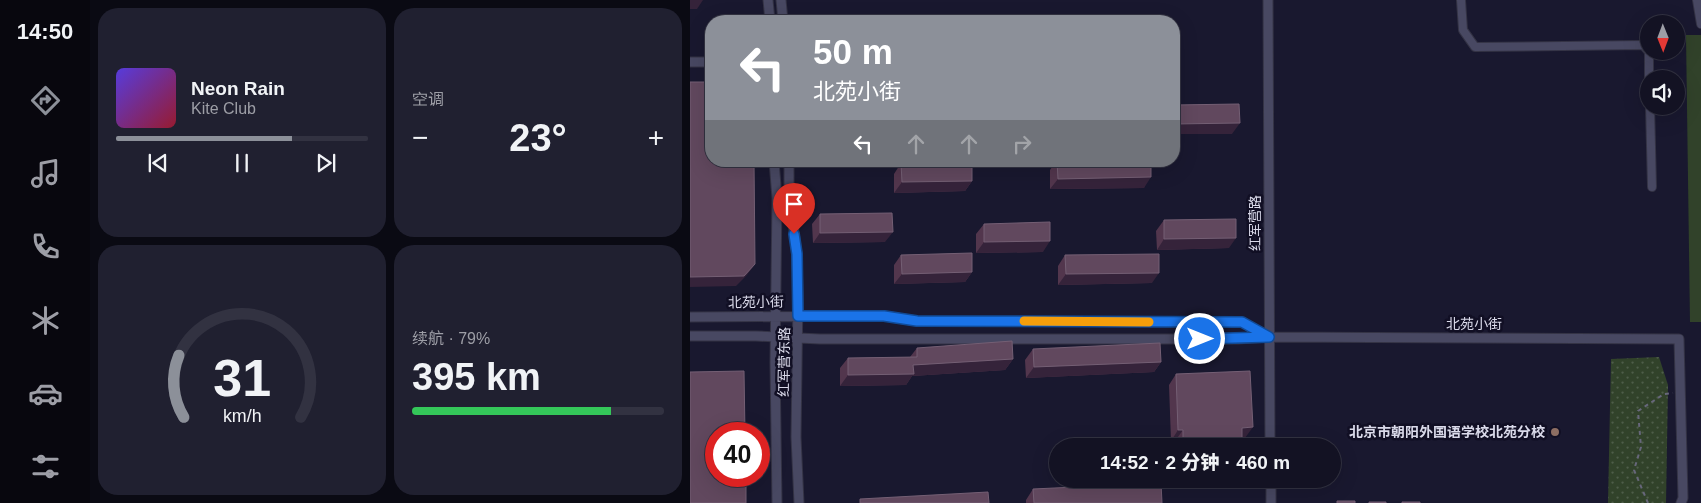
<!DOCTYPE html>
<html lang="zh">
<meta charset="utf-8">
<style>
:root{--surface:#131223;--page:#202030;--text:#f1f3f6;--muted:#9d9ea6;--line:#323241;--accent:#8c9099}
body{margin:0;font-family:Helvetica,"Noto Sans SC",sans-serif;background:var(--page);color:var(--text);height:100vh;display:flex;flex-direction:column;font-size:19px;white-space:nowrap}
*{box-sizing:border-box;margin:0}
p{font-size:16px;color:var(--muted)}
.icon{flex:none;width:28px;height:28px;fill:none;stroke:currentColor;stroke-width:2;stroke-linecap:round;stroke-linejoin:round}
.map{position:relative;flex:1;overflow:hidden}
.drawer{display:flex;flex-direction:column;gap:8px;padding:8px;background:#0a0a13;width:600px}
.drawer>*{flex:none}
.guide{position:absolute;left:15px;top:15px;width:475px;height:152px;border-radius:20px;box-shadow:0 5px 20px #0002,0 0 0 1px var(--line);background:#8c9099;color:#fff;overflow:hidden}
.needle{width:32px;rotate:179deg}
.buttons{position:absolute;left:950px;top:15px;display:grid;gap:10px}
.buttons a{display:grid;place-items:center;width:45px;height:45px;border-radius:50%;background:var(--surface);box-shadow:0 5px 20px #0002,0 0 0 1px var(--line);font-size:25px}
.speed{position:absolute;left:15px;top:422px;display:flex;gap:10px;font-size:25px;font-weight:700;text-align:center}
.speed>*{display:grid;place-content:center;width:65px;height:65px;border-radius:50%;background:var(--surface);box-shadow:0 5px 20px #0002,0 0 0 1px var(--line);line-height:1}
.speed .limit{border:8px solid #d22;background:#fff;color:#111}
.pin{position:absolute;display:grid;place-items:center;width:42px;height:42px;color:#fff;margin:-51px -21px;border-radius:50% 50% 50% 0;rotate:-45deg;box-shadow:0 0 5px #0007}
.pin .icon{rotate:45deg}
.me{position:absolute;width:55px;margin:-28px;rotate:90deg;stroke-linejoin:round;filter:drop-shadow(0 0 4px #0008)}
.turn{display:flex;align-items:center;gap:18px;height:105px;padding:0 25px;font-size:22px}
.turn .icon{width:65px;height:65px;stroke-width:2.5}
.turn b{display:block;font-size:35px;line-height:42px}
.lanes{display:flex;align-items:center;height:48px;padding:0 25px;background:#0003;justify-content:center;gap:25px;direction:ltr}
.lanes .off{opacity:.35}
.big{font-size:38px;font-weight:800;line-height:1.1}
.drawer .card{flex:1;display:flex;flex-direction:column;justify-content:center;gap:8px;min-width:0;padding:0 18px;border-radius:20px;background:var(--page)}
.drawer .dial{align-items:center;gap:0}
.dial svg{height:130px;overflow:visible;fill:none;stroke:var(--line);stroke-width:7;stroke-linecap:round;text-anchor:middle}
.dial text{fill:var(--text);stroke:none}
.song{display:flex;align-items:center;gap:15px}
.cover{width:60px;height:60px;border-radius:8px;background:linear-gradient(135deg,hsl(250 70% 55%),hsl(350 70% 35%))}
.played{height:5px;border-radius:2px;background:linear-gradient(90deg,var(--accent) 70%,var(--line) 70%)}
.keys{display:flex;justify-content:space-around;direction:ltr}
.heat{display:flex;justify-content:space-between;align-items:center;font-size:28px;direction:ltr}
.charge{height:8px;border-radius:4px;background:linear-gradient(90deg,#34c759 79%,var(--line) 0)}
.drawer .tiles{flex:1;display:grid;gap:8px;grid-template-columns:repeat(2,1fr)}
.trip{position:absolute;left:359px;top:438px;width:292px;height:50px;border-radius:25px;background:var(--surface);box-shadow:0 5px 20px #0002,0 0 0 1px var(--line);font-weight:800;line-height:50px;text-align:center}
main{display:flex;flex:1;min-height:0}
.dock{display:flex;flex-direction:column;width:90px;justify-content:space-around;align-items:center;background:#08070e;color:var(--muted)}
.dock .icon{width:35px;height:35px}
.dock .active{color:var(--accent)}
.dock b{font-size:22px;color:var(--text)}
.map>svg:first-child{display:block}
</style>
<main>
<nav class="dock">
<b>14:50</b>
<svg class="icon active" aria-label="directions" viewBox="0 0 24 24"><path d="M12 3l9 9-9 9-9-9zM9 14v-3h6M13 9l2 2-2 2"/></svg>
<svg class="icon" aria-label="music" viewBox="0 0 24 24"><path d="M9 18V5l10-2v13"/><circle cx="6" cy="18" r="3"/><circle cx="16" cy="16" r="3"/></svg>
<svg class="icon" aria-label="phone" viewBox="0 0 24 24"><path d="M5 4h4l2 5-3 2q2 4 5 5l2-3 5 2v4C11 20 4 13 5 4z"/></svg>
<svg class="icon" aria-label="climate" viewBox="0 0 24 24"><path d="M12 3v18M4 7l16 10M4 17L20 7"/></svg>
<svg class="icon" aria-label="car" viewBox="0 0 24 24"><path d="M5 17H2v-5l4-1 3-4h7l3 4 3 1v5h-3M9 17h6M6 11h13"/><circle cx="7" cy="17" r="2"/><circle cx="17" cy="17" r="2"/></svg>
<svg class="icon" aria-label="filters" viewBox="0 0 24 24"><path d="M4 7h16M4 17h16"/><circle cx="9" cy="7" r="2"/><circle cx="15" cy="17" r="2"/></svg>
</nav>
<section class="drawer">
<div class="tiles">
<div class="card">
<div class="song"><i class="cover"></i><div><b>Neon Rain</b><p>Kite Club</p></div></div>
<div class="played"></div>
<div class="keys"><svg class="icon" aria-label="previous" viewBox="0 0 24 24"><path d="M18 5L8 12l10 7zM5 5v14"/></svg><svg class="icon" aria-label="pause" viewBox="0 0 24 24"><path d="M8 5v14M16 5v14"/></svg><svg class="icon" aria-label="next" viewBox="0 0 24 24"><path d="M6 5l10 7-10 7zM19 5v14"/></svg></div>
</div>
<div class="card"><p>空调</p>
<div class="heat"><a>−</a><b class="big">23°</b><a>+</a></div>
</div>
<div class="card dial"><svg viewBox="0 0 100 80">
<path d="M14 69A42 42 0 1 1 86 69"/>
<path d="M14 69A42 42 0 0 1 11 31" stroke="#8c9099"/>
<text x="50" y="56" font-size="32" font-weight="700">31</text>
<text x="50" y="72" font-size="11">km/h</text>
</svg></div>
<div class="card"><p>续航 · 79%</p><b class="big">395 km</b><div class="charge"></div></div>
</div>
</section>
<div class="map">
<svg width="1011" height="503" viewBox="0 0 1011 503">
<defs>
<pattern id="park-dots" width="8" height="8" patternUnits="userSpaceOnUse" patternTransform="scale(1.25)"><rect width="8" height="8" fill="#31422a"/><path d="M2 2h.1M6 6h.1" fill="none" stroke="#4e5d49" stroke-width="1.8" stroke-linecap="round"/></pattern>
</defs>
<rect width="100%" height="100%" fill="#19182f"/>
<path fill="#31422a" d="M996,35h15v287h-11z"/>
<path fill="url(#park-dots)" d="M969,357l9,28 -2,118h-58l3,-144z"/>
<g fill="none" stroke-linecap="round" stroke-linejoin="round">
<g stroke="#343345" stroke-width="10">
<path id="minor" d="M771,0l2,30 12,17 168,-2 6,7v27
M1007,0l4,24
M960,106l2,81"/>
</g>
<g stroke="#343345" stroke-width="11">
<path id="tertiary" d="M78,0l2,21
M91,0l2,21
M578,0l2,446
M0,62h21
M84,161l3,37 -2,165 2,140
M99,161v34l8,59 1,41 -2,142 3,66
M0,317l194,-1 33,5 325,1 26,15
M0,336h66l64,3h418l31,-2 410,2 4,159 -2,5
M581,479v24"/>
</g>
<path stroke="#67677b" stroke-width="2" stroke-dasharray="4 4" stroke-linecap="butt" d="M958,503l-14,-33 7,-23 -3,-36 26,-17 9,-1"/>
<use href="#minor" stroke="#484862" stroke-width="8"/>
<use href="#tertiary" stroke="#484862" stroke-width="9"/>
</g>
<path fill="#52364d" d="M366,161h95l-7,27 -94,1v-19z
M211,163l71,18 -7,10 -71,2v-19z
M130,214l65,28 -72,1 -1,-19z
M474,220l65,28 -72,2 -1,-19z
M294,224l59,28 -67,1v-19z
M211,255l71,17 -7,10 -71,2v-19z
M375,255l87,28 -94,2v-19z
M227,348l96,11 -8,11 -93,6 -6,9 -66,1v-18l8,-10 62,-1z
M343,349l128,13 -7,10 -128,6 -1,-18z
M486,374l69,64h-3v3l6,5h-73v-5h-4l-2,-56z
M343,489l129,14h-136v-3z"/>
<path fill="#35233a" d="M0,0h13l-6,9h-7z
M550,123l-8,11h-58v-10z
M461,177l-7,11 -94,1 8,-10z
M282,181l-7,10 -71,2 8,-11z
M203,232l-8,10 -72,1 7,-10z
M546,238l-7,10 -72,2 7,-11z
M360,241l-7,11 -67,1 8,-11z
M65,264l-8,11 -11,11 -46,1v-10z
M282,272l-7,10 -71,2 8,-10z
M469,273l-7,10 -94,2 8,-11z
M323,359l-8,11 -93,6 -6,9 -66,1 8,-11 65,-10z
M471,362l-7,10 -128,6 8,-11z
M563,427l-8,11h-11l8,-10z
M488,430h5l-8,11h-4z"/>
<path fill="#61485e" stroke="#745f74" d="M0,82h21v79h43l1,103 -11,12 -54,1z
M549,104l1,19 -66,1v-19z
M367,161h94v16l-93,2z
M282,162v19l-70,1 -1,-19z
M202,213l1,19 -73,1v-19z
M546,219v19l-72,1v-19z
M360,222v19l-66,1v-18z
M282,253v19l-70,2 -1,-19z
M469,254v19l-93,1 -1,-19z
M322,341l1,18 -100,6 1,9 -66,1v-17l69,-1v-9z
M470,343l1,19 -127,5 -1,-18z
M54,371l1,63h-29v42h30v27h-56v-131z
M560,371l3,56 -11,1v13h6v5h-65v-16h-5l-2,-56z
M471,483l1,20h-128l-1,-14z
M298,492l1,11h-129v-4z
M647,501h18v2h-18z
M679,502h17v1h-17z
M712,502h18v1h-18z"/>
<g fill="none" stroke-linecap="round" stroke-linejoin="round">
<g stroke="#114b97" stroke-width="12">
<path id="route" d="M104,234l3,20 1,62h86l33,5 325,1 27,15 -69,2"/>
</g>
<use href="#route" stroke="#1a73e8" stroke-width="9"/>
<path stroke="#f59e0b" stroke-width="9" d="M334,321l125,1"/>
</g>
<circle fill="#8d6e63" stroke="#110f24" stroke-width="2" cx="865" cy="432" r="5"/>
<g text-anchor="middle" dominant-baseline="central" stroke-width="5" stroke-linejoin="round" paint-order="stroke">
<g font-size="14" fill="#dadaea" stroke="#110f24">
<text transform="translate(565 223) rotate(-90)">红军营路</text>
<text transform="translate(66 302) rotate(-1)">北苑小街</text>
<text x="784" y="324">北苑小街</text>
<text transform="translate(94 362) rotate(-89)">红军营东路</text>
</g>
<g font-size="14" font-weight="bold" fill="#dadaea" stroke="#110f24" text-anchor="end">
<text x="855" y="432">北京市朝阳外国语学校北苑分校</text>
</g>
</g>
</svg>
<div class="buttons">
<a><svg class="needle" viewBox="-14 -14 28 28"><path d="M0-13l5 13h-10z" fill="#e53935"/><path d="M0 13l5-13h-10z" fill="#9d9ea6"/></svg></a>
<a><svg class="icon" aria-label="sound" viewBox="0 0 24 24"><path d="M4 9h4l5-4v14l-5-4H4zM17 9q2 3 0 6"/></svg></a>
</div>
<div class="speed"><div class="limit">40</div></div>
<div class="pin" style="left:104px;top:234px;background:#d93025"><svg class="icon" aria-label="arrive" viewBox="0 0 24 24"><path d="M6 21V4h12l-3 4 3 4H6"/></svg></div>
<svg class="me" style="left:510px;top:339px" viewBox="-20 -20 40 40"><circle r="17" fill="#1a73e8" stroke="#fff" stroke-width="3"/><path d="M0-11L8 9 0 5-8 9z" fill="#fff"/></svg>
<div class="trip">14:52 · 2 分钟 · 460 m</div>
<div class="guide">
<div class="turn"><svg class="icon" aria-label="left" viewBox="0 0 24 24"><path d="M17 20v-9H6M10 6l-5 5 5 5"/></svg><div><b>50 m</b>北苑小街</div></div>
<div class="lanes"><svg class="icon" aria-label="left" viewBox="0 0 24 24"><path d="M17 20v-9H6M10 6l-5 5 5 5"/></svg><svg class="icon off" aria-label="ahead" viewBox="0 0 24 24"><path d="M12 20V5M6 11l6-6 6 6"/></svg><svg class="icon off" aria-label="ahead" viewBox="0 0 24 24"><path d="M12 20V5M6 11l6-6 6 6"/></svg><svg class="icon off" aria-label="right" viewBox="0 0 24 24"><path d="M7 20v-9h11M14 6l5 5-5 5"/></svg></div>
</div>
</div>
</main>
